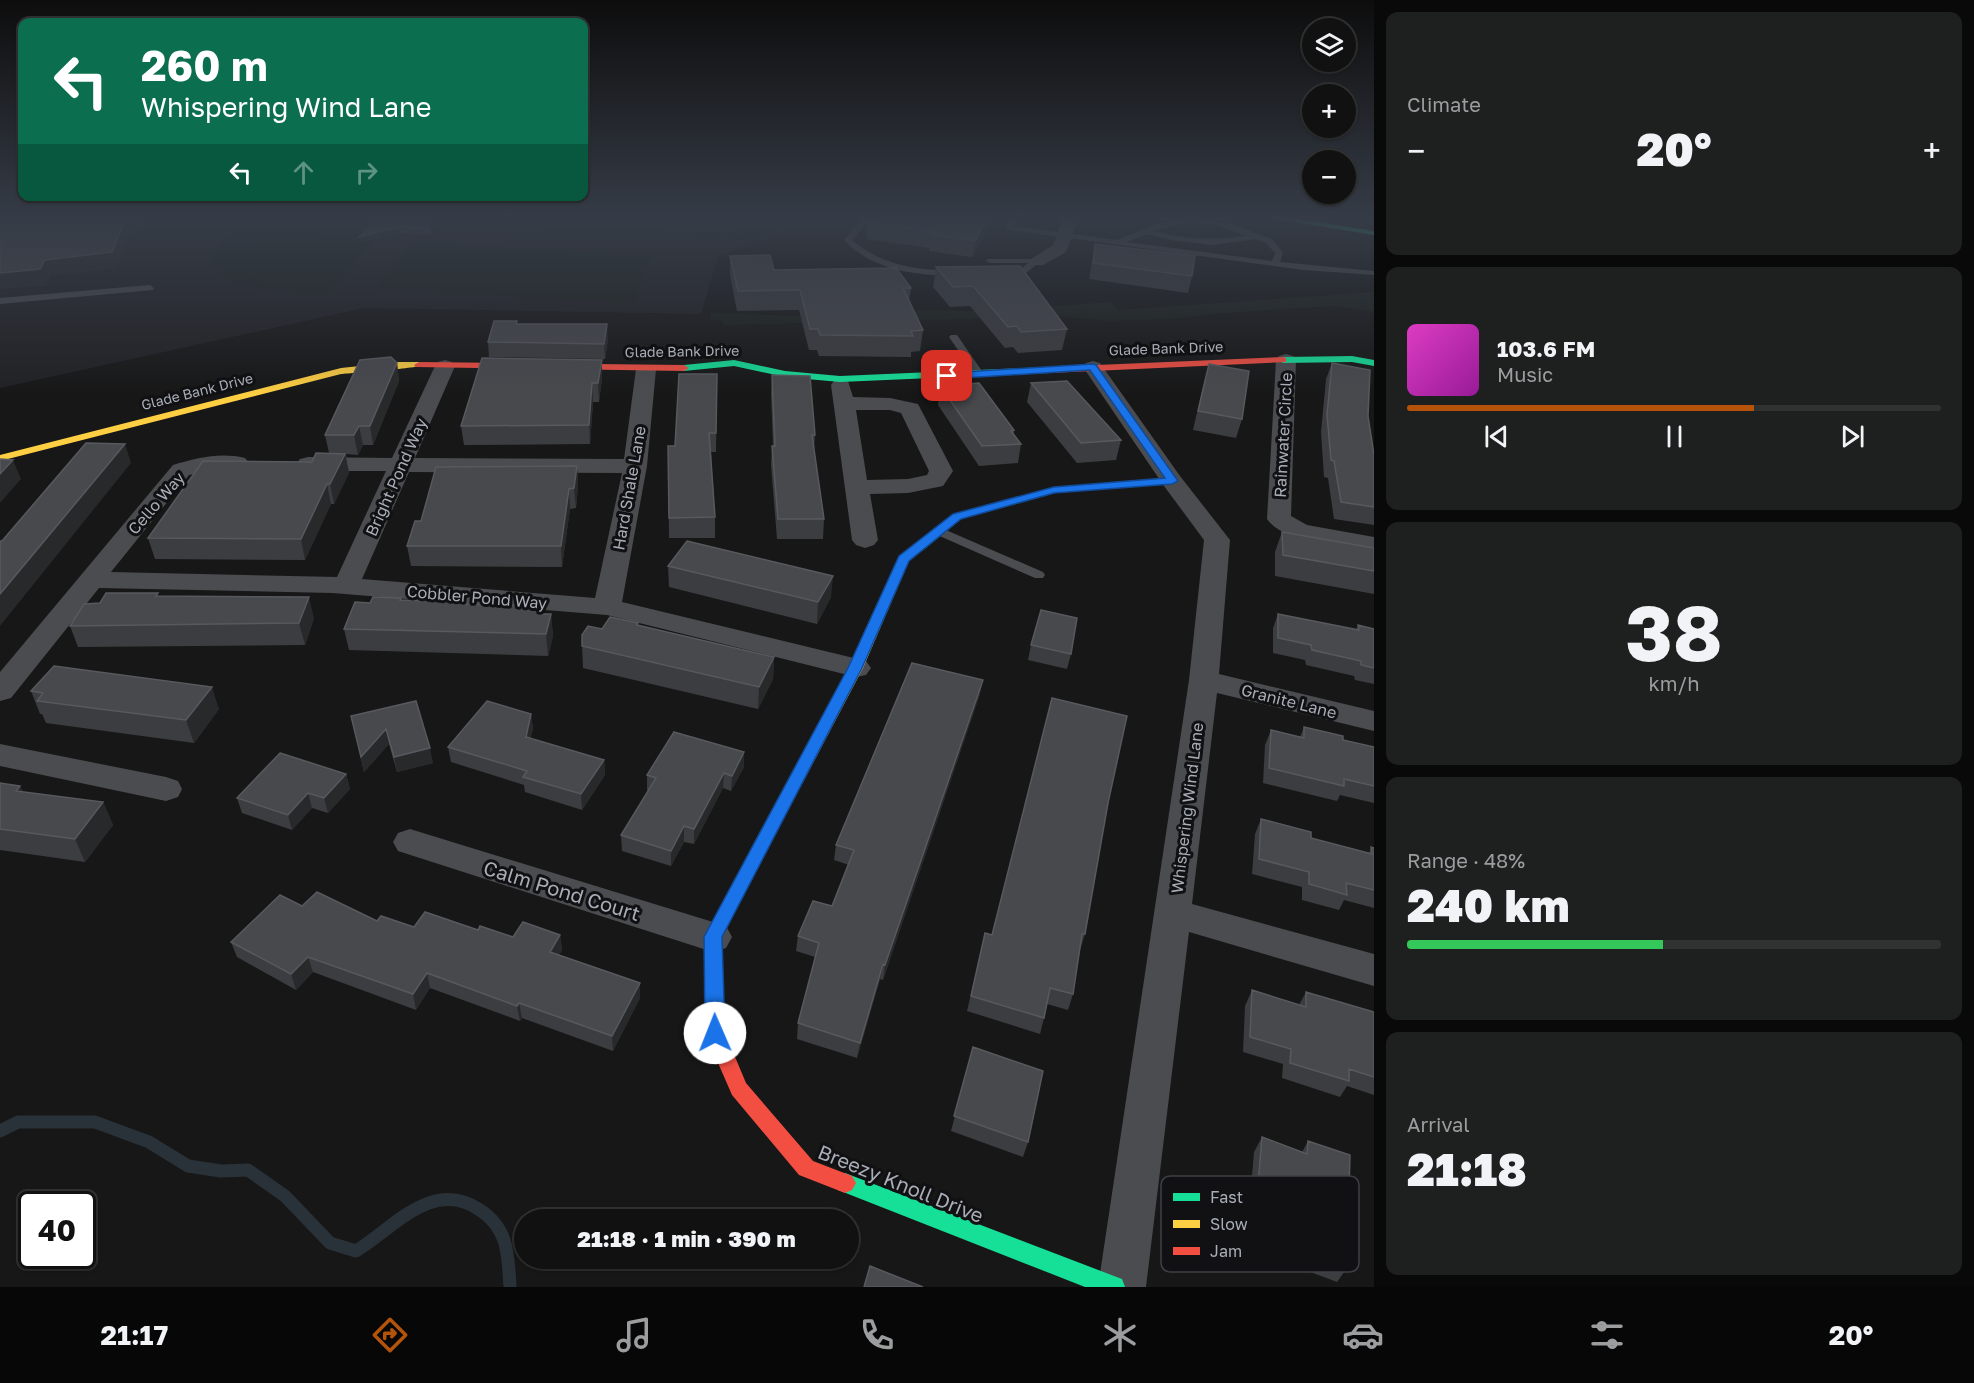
<!DOCTYPE html>
<meta charset="utf-8">
<style>
:root{--surface:#111;--page:#1e1f1f;--text:#f1f3f6;--muted:#9c9d9f;--line:#303131;--accent:#b45309}
body{margin:0;font-family:"Golos Text",sans-serif;background:var(--page);color:var(--text);height:100vh;display:flex;flex-direction:column;font-size:22px;white-space:nowrap}
*{box-sizing:border-box;margin:0}
p{font-size:20px;color:var(--muted)}
.icon{flex:none;width:33px;height:33px;fill:none;stroke:currentColor;stroke-width:2;stroke-linecap:round;stroke-linejoin:round}
.map{position:relative;flex:1;overflow:hidden}
.panel{display:flex;flex-direction:column;gap:12px;padding:12px;background:#090909;width:600px}
.panel>*{flex:none}
.banner{position:absolute;left:18px;top:18px;width:570px;height:183px;border-radius:12px;box-shadow:0 2px 4px #0004,0 0 0 2px var(--line);background:#0b6e4f;color:#fff;overflow:hidden}
.buttons{position:absolute;left:1302px;top:18px;display:grid;gap:12px}
.buttons a{display:grid;place-items:center;width:54px;height:54px;border-radius:50%;background:var(--surface);box-shadow:0 2px 4px #0004,0 0 0 2px var(--line);font-size:30px}
.speed{position:absolute;left:18px;top:1191px;display:flex;gap:12px;font-size:30px;font-weight:700;text-align:center}
.speed>*{display:grid;place-content:center;width:78px;height:78px;border-radius:50%;background:var(--surface);box-shadow:0 2px 4px #0004,0 0 0 2px var(--line);line-height:1}
.speed .limit{border:3px solid #111;border-radius:9px;background:#fff;color:#111}
.pin{position:absolute;display:grid;place-items:center;width:51px;height:51px;color:#fff;margin:-26px;border-radius:12px;box-shadow:0 3px 9px #0006}
.me{position:absolute;width:66px;margin:-33px;rotate:359deg;stroke-linejoin:round;filter:drop-shadow(0 0 4px #0008)}
.turn{display:flex;align-items:center;gap:21px;height:126px;padding:0 24px;font-size:27px}
.turn .icon{width:78px;height:78px;stroke-width:2.5}
.turn b{display:block;font-size:42px;line-height:51px}
.lanes{display:flex;align-items:center;height:57px;padding:0 24px;background:#0003;justify-content:center;gap:30px;direction:ltr}
.lanes .off{opacity:.35}
.big{font-size:45px;font-weight:800;line-height:1.1}
.panel .widget{flex:1;display:flex;flex-direction:column;justify-content:center;gap:9px;min-width:0;padding:0 21px;border-radius:12px;background:var(--page)}
.panel .dial{align-items:center;gap:0}
.dial b{font-size:78px;line-height:1}
.song{display:flex;align-items:center;gap:18px}
.cover{width:72px;height:72px;border-radius:9px;background:linear-gradient(135deg,hsl(310 70% 55%),hsl(300 70% 35%))}
.played{height:6px;border-radius:3px;background:linear-gradient(90deg,var(--accent) 65%,var(--line) 65%)}
.keys{display:flex;justify-content:space-around;direction:ltr}
.heat{display:flex;justify-content:space-between;align-items:center;font-size:33px;direction:ltr}
.charge{height:9px;border-radius:4px;background:linear-gradient(90deg,#34c759 48%,var(--line) 0)}
.trip{position:absolute;left:514px;top:1209px;width:345px;height:60px;border-radius:30px;background:var(--surface);box-shadow:0 2px 4px #0004,0 0 0 2px var(--line);font-weight:800;line-height:60px;text-align:center}
.dock{display:flex;height:96px;justify-content:space-around;align-items:center;background:#070707;color:var(--muted)}
.dock .icon{width:42px;height:42px}
.dock .active{color:var(--accent)}
.dock b{font-size:27px;color:var(--text)}
main{display:flex;flex:1;min-height:0}
.map>svg:first-child{display:block}
</style>
<main>
<div class="map">
<svg width="1374" height="1287" viewBox="0 0 1374 1287">
<rect width="100%" height="100%" fill="#171717"/>
<path fill="#212124" d="M0,216h827l-109,41 -17,57 -337,-6 -364,80z"/>
<path fill="#1b211c" d="M439,216h20l38,7 236,10c15,-1 30,-2 44,-7 16,-6 12,-10 31,-10l-14,10 -32,10 -1,4 -318,-14 3,-6z
M487,216h250l-4,12z
M234,228l136,7 6,4 -49,55c-29,-2 -107,-1 -116,-34l10,-17z
M412,244l239,11 -18,47 -258,-13z
M1374,292v20l-40,-6 -122,8 -38,5 -65,2 -45,-4 -341,8 -1,-4 -12,-1 1,-7 86,3 116,-6 76,1 121,-9 8,8z"/>
<g fill="none" stroke-linecap="round" stroke-linejoin="round">
<path stroke="#2a3239" stroke-width="13" d="M0,1131l18,-9h77l54,20 39,24 33,5 27,-1 37,26 45,47 26,8c39,-24 76,-73 124,-41 29,19 28,46 30,77"/>
<path fill="#4b4c50" fill-rule="evenodd" d="M865,216h8l-21,24c29,25 64,30 101,31l4,2c-6,4 -15,3 -23,2 -32,-2 -67,-10 -90,-35z
M1011,216h8l-5,10 103,14 39,-16 17,-4 28,-1 31,5 40,15 11,14 -3,9 94,9v4l-71,-5 -293,-40 -4,-2zM1187,223l29,2 31,11c-34,4 -60,4 -94,-5zM1147,234l24,6 41,5 44,-6 10,4 9,10 -3,8 -145,-19z
M987,259h50l4,2 -15,12 7,10 -4,3 -3,-1 -9,-13 11,-9h-38l-4,-2z
M150,285l4,3 -1,2 -153,14v-6z
M951,335h6l27,39 -2,2h-6l-27,-39z
M939,527l104,45 2,3 -2,3h-8l-100,-44 -2,-3 2,-3z"/>
<path fill="#4b4c50" fill-rule="evenodd" d="M1064,216h16l-14,36 -23,13h-12l-3,-4 25,-16z
M1286,354l7,2 3,4 -5,156 16,9 67,12v16c-28,-6 -91,-10 -107,-34l9,-159 3,-4z
M445,360l7,2 3,4 -40,92 209,1 12,-90 3,-4h14l3,4 -9,97 -25,136 244,59 5,7 -5,7 -10,2 -249,-62 -275,-22 -233,-5 -88,110 -11,3v-29l173,-207c24,-7 47,-13 72,-7l4,5 -4,5c-18,5 -37,2 -56,7l-78,97 226,5 49,-106h-78l-8,-2 -4,-5 4,-5 8,-2 84,1 43,-92 3,-4zM409,472l213,1 -27,125 -233,-19z
M1093,361l7,2 80,113 50,64 -11,134 155,37v20l-157,-38 -25,211 182,50v32l-185,-54 -43,355h-48l91,-607 15,-140 -40,-54 -81,-119 3,-4z
M841,379l7,2 5,16 37,1 28,6 35,67 -10,15 -35,7 -38,1 8,46 -4,5 -9,3 -9,-3 -4,-5 -21,-155 3,-4zM856,410h34l11,3 28,58 -2,4 -19,4 -41,1z
M0,744l166,33 12,4 4,8 -4,8 -12,4 -166,-35z
M410,829l316,97 6,11 -6,11 -13,4 -315,-101 -5,-9 5,-9z"/>
<path fill="#16e098" fill-rule="evenodd" d="M1258,216h20l96,15v4z
M1352,356l22,4v6l-22,-4 -69,1 -5,-3 5,-3z
M734,360l51,11 55,5 210,-9 5,3 -5,3 -210,9 -55,-5 -51,-11 -50,5 -5,-3 5,-3z
M1172,478l4,1v4l-121,10 -94,26 -39,32h-8l-2,-3 41,-33 97,-27z
M845,1173l269,103 8,3 3,8h-40l-247,-97 -4,-7 4,-7z"/>
<path fill="#ffcf43" fill-rule="evenodd" d="M397,362h22l5,3c-5,3 -70,8 -83,9l-341,87v-6l341,-87z
M918,544l6,4 -15,13 -46,107 -61,116 -3,4h-10l-3,-4 63,-116 49,-109z"/>
<path fill="#f24e42" fill-rule="evenodd" d="M1283,357l3,1v4l-236,11 -5,-3 5,-3z
M419,362l265,3 5,3 -5,3 -268,-4 -2,-2z
M794,779l5,1 3,4 -80,153 3,96 21,50 67,78 39,15 4,7 -4,7 -7,3 -46,-18 -67,-80 -27,-62 -1,-96 82,-153 3,-4z"/>
</g>
<path fill="#3c3d40" d="M381,216l50,14 1,5 -31,-2 -41,9z
M873,216h118l-2,12 -17,29 -43,-6 1,-3 -64,-9 1,-16z
M1095,244l97,32 -4,17 -99,-14z
M730,256l44,14 137,18 -2,13 14,29 -3,21 -9,1v5l-92,-1 -2,-6h-8l-10,-40 -62,1 -7,-36z
M936,267l131,62 -5,21 -44,3 -5,-6 -8,1 -35,-42 -20,1 -17,-20z
M517,324l91,15 -3,20 -116,-2 -1,-15z
M602,360v18l-3,24h-6l-3,42 -126,1 -3,-19z
M397,363l2,18 -26,64h-10l-5,10 -12,-1 3,19 -15,31h-3l-26,56 -150,-1 -7,-21 164,-76 17,-9 -4,-18z
M1332,363l36,53 6,39v70l-40,-6 -6,-41 -4,-1 -3,-45 5,-53z
M1209,364l33,55 -6,19 -43,-8 11,-48z
M717,374l-1,78h-5l4,65v21h-46l-1,-92h7z
M772,375l43,60 -1,15 10,69 -1,20h-46l-6,-74 1,-19h1l-2,-52z
M1031,383l90,57 -5,20 -39,3 -50,-61z
M940,386l74,44v4l7,10 -3,19 -39,3 -41,-61z
M577,466l1,20 -2,22 -6,1 -8,58 -151,-1 -4,-20 14,-25z
M1282,532l92,16v46l-99,-18v-24z
M668,566l163,31 -14,27 -148,-37z
M160,596l154,22 -9,27 -227,2 -8,-21 30,-23z
M401,598l1,2 60,2v2l77,2 1,8h11l2,22 -5,20 -199,-6 -5,-21 26,-26z
M1278,614l78,16 2,-5 16,4v55l-19,-4 -1,-4 -48,-11 -1,-5 -32,-7v-25z
M638,625l136,32 -1,22 -15,30 -175,-41 -1,-22 20,-17z
M1031,645l40,9 -4,15 -39,-9z
M31,691l188,18 -25,34 -148,-20 -4,-9h-2z
M980,694l-97,286 -3,-1 -23,79 -60,-19 1,-16 17,-66 -19,-6 2,-15 34,-30 17,-41 -15,-5 2,-15z
M416,701l17,62 -36,9 -8,-28 -25,28 -13,-56z
M531,714l2,15 -3,10 74,21 1,15 -23,35 -57,-18 -1,-7 -73,-23 -3,-15z
M1304,727l39,13 31,7v56l-34,-8 -3,6 -74,-18 2,-38 6,-15 29,7z
M744,752v15l-13,24 -8,-3 -29,56 -10,-2 -13,24 -49,-15 -1,-16 27,-44 -1,-1v-15z
M346,774l4,15 -22,24 -16,-5 -20,22 -50,-17 -5,-15z
M0,783l20,3 3,6 80,10 10,23 -28,37 -85,-12z
M1108,803l-23,131 -5,16 -7,44 -5,16 -21,-6 -3,14 -4,16 -73,-23 18,-78 7,2z
M1261,819l50,19 58,15 2,-6 3,1v60l-30,-8 -5,10 -37,-10v-13l-50,-13 3,-40z
M302,906l75,15 37,6 64,3 35,7 47,-2 2,15 -3,5 81,28v15l-27,53 -91,-33 -2,3 -90,-33 -14,22 -103,-38 -17,18 -59,-33 -6,-15z
M1252,990l47,15 7,-13 68,20v83l-27,-9 -7,11 -58,-19 1,-14 -40,-12 2,-46z
M973,1047l55,95 -5,15 -72,-26z
M1262,1137l40,15 6,-11 39,127 -10,14 -40,-15 2,-24 -51,-20 6,-71z"/>
<path fill="#28292a" d="M126,216h19l-5,15h-9l-14,37 -66,8 -5,10 -46,3v-16l45,-13z
M989,216h2l-2,12 -17,29 3,-16z
M400,227l1,6 -41,9 -1,-5z
M607,324l1,15 -3,20 -1,-15z
M602,360v18l-3,24 -1,-19z
M397,363l2,18 -26,64 -3,-19z
M592,383l1,19 -3,42 -1,-19z
M359,426l4,19 -5,10 -4,-20z
M125,444l6,19 -131,163v-32z
M345,454l4,19 -15,31 -4,-20z
M13,460l8,19 -21,24v-29z
M577,466l1,20 -2,22 -2,-20z
M327,484l4,20 -26,56 -4,-21z
M569,489l1,20 -8,58 -1,-21z
M833,576l-2,21 -14,27 1,-22z
M309,597l5,21 -9,27 -6,-22z
M551,614l2,22 -5,20 -2,-22z
M774,657l-1,22 -15,30 1,-22z
M983,680l-3,14 -97,286 2,-15z
M212,687l7,22 -25,34 -8,-23z
M531,714l2,15 -6,23 -1,-15z
M386,729l3,15 -25,28 -3,-15z
M430,748l3,15 -36,9 -3,-15z
M744,752v15l-13,24 1,-15z
M604,760l1,15 -23,35 -1,-16z
M724,773l-1,15 -29,56v-15z
M346,774l4,15 -22,24 -4,-15z
M20,786l11,22 -15,-17z
M308,793l4,15 -20,22 -4,-15z
M103,802l10,23 -28,37 -10,-23z
M684,826v16l-13,24v-15z
M560,935l2,15 -10,17 -2,-15z
M308,957l5,15 -17,18 -5,-16z
M883,964l-3,15 -23,79 3,-15z
M427,973l3,15 -14,22 -3,-16z
M640,983v15l-27,53 -1,-15z
M519,1003l3,15 -2,3 -3,-15z"/>
<path fill="#48494d" stroke="#57595e" stroke-width="1.5" d="M0,216h127l-15,36 -67,8 -5,9 -40,4z
M381,216h42l8,14 -31,-3 -41,10z
M873,216h116l-14,25 -44,-6 2,-3 -66,-9z
M1095,244l100,12 -3,20 -99,-13z
M770,255l4,15 122,-2 15,20h-8l20,42 -12,1 2,5 -93,-1 -2,-6h-8l-10,-39 -62,1 -8,-35z
M1020,266l47,63 -46,3 -4,-6 -9,1 -35,-41 -20,1 -17,-20z
M494,321h23l-1,3h91l-3,20 -116,-2z
M391,357l6,6 -27,63h-11l-5,9h-29l35,-75z
M482,358l120,2 -4,23h-6l-3,42 -128,1z
M1332,363l38,7 -2,46 6,39v52l-33,-5 -7,-41 -3,-1 -4,-45z
M1209,364l40,7 -7,48 -44,-8z
M679,374h38l-1,59h-7l6,84 -46,1 -1,-72h7z
M772,375l38,1 5,59h-3l12,84h-46l-6,-73h3z
M1067,381l54,59 -40,3 -50,-60z
M979,383l35,47 -3,1 10,13 -39,2 -42,-60z
M86,443l39,1 -125,150v-53h2z
M316,453l29,1 -15,30h-3l-26,55 -153,-1 55,-77 109,1z
M0,459l13,1 -13,14z
M577,466l-3,22 -5,1 -8,57h-154l8,-25h6l15,-54z
M1282,532l92,16v23l-91,-16z
M687,541l146,35 -15,26 -150,-36z
M106,593h52l-2,3 153,1 -10,26 -229,3 14,-22 16,-1z
M373,597l28,1 -1,2 62,2 -1,2 78,2 -1,8h13l-5,20 -202,-5 11,-27 15,1z
M1041,610l36,8 -6,36 -40,-9z
M1278,614l81,16 -1,-5 16,4v39l-13,-3v-4l-49,-11 -1,-5 -33,-7z
M610,617l28,6 -1,2 137,32 -15,30 -177,-41v-11l6,-9 14,3z
M912,663l71,17 -98,285 -2,-1 -23,79 -62,-20 21,-80 -21,-7 15,-35 19,5 22,-56 -18,-5z
M54,666l158,21 -26,33 -149,-19 6,-8 -12,-2z
M1052,698l75,18 -19,87 -23,131h-3l-9,60 -23,-6 -6,30 -73,-22 14,-63 7,2z
M416,701l14,47 -36,9 -8,-28 -25,28 -10,-41z
M487,701l44,13 -5,23 78,23 -23,34 -58,-17 4,-6 -79,-24z
M1304,727l39,9v4l31,7v39l-30,-7v7l-75,-18 2,-38 33,8z
M674,732l70,20 -12,24 -8,-3 -30,56 -10,-3 -13,25 -50,-16 35,-57 -9,-3z
M280,753l66,21 -22,24 -16,-5 -20,22 -51,-17z
M0,783l20,3 -4,5 87,11 -28,37 -75,-10z
M1261,819l50,13v6l61,16 -1,-7 3,1v42l-28,-7 1,12 -38,-11v-12l-50,-13z
M317,892l60,29 4,-5 33,11 11,-15 53,18 2,-4 33,11 10,-15 37,13 -10,17 90,31 -28,53 -93,-33 -2,3 -90,-33 -14,21 -105,-37 -17,17 -60,-32 49,-47 22,11z
M1252,990l54,17v-15l68,20v65l-25,-8v12l-59,-18 1,-14 -41,-12z
M973,1047l70,24 -15,71 -74,-26z
M1262,1137l45,17 1,-13 42,14 -3,113 -40,-16 1,-24 -52,-20z
M870,1266l53,21h-59z"/>
<linearGradient id="sky" x2="0" y2="1"><stop stop-color="#0d0d0d"/><stop offset="0.55" stop-color="#363c47"/><stop offset="1" stop-color="#363c47" stop-opacity="0"/></linearGradient>
<rect width="1374" height="396" fill="url(#sky)"/>
<path fill="#1a73e8" stroke="#114b97" stroke-width="1.5" d="M1093,364l3,1 82,116 -6,3 -118,9 -93,26 -52,42 -47,107 -140,269 3,96 -3,6 -7,3 -7,-3 -3,-6 -1,-96 144,-269 51,-112 54,-42 101,-27 111,-9 -75,-108 -143,9 -5,-3 5,-3z"/>
<g text-anchor="middle" dominant-baseline="central" stroke-width="6" stroke-linejoin="round" paint-order="stroke">
<g font-size="14" fill="#a8adb8" stroke="#111113">
<text transform="translate(1166 348) rotate(-2)">Glade Bank Drive</text>
<text transform="translate(682 351) rotate(-1)">Glade Bank Drive</text>
<text transform="translate(197 391) rotate(-14)">Glade Bank Drive</text>
</g>
<g font-size="16" fill="#a8adb8" stroke="#111113">
<text transform="translate(1283 435) rotate(-87)">Rainwater Circle</text>
<text transform="translate(396 477) rotate(-66)">Bright Pond Way</text>
<text transform="translate(629 488) rotate(-80)">Hard Shale Lane</text>
<text transform="translate(156 503) rotate(-49)">Cello Way</text>
<text transform="translate(477 597) rotate(5)">Cobbler Pond Way</text>
<text transform="translate(1289 701) rotate(14)">Granite Lane</text>
<text transform="translate(1187 808) rotate(-83)">Whispering Wind Lane</text>
</g>
<g font-size="20" fill="#a8adb8" stroke="#111113">
<text transform="translate(562 890) rotate(17)">Calm Pond Court</text>
<text transform="translate(901 1183) rotate(22)">Breezy Knoll Drive</text>
</g>
</g>
<rect x="1161" y="1176" width="198" height="96" rx="9" fill="#111113" stroke="#3e4045" stroke-width="1.5"/>
<rect x="1173" y="1193" width="27" height="8" fill="#16e098"/>
<rect x="1173" y="1220" width="27" height="8" fill="#ffcf43"/>
<rect x="1173" y="1247" width="27" height="8" fill="#f24e42"/>
<g font-size="16" fill="#a8adb8">
<text x="1210" y="1203">Fast</text>
<text x="1210" y="1230">Slow</text>
<text x="1210" y="1257">Jam</text>
</g>
</svg>
<div class="buttons">
<a><svg class="icon" aria-label="layers" viewBox="0 0 24 24"><path d="M12 4l9 5-9 5-9-5zM3 14l9 5 9-5"/></svg></a>
<a>+</a>
<a>−</a>
</div>
<div class="speed"><div class="limit">40</div></div>
<div class="pin" style="left:947px;top:376px;background:#d93025"><svg class="icon" aria-label="arrive" viewBox="0 0 24 24"><path d="M6 21V4h12l-3 4 3 4H6"/></svg></div>
<svg class="me" style="left:715px;top:1033px" viewBox="-20 -20 40 40"><circle r="19" fill="#fff"/><path d="M0-13L10 11 0 6-10 11z" fill="#1a73e8"/></svg>
<div class="trip">21:18 · 1 min · 390 m</div>
<div class="banner">
<div class="turn"><svg class="icon" aria-label="left" viewBox="0 0 24 24"><path d="M17 20v-9H6M10 6l-5 5 5 5"/></svg><div><b>260 m</b>Whispering Wind Lane</div></div>
<div class="lanes"><svg class="icon" aria-label="left" viewBox="0 0 24 24"><path d="M17 20v-9H6M10 6l-5 5 5 5"/></svg><svg class="icon off" aria-label="ahead" viewBox="0 0 24 24"><path d="M12 20V5M6 11l6-6 6 6"/></svg><svg class="icon off" aria-label="right" viewBox="0 0 24 24"><path d="M7 20v-9h11M14 6l5 5-5 5"/></svg></div>
</div>
</div>
<section class="panel">
<div class="widget"><p>Climate</p>
<div class="heat"><a>−</a><b class="big">20°</b><a>+</a></div>
</div>
<div class="widget">
<div class="song"><i class="cover"></i><div><b>103.6 FM</b><p>Music</p></div></div>
<div class="played"></div>
<div class="keys"><svg class="icon" aria-label="previous" viewBox="0 0 24 24"><path d="M18 5L8 12l10 7zM5 5v14"/></svg><svg class="icon" aria-label="pause" viewBox="0 0 24 24"><path d="M8 5v14M16 5v14"/></svg><svg class="icon" aria-label="next" viewBox="0 0 24 24"><path d="M6 5l10 7-10 7zM19 5v14"/></svg></div>
</div>
<div class="widget dial"><b>38</b><p>km/h</p></div>
<div class="widget"><p>Range · 48%</p><b class="big">240 km</b><div class="charge"></div></div>
<div class="widget"><p>Arrival</p><b class="big">21:18</b></div>
</section>
</main>
<nav class="dock">
<b>21:17</b>
<svg class="icon active" aria-label="directions" viewBox="0 0 24 24"><path d="M12 3l9 9-9 9-9-9zM9 14v-3h6M13 9l2 2-2 2"/></svg>
<svg class="icon" aria-label="music" viewBox="0 0 24 24"><path d="M9 18V5l10-2v13"/><circle cx="6" cy="18" r="3"/><circle cx="16" cy="16" r="3"/></svg>
<svg class="icon" aria-label="phone" viewBox="0 0 24 24"><path d="M5 4h4l2 5-3 2q2 4 5 5l2-3 5 2v4C11 20 4 13 5 4z"/></svg>
<svg class="icon" aria-label="climate" viewBox="0 0 24 24"><path d="M12 3v18M4 7l16 10M4 17L20 7"/></svg>
<svg class="icon" aria-label="car" viewBox="0 0 24 24"><path d="M5 17H2v-5l4-1 3-4h7l3 4 3 1v5h-3M9 17h6M6 11h13"/><circle cx="7" cy="17" r="2"/><circle cx="17" cy="17" r="2"/></svg>
<svg class="icon" aria-label="filters" viewBox="0 0 24 24"><path d="M4 7h16M4 17h16"/><circle cx="9" cy="7" r="2"/><circle cx="15" cy="17" r="2"/></svg>
<b>20°</b>
</nav>
